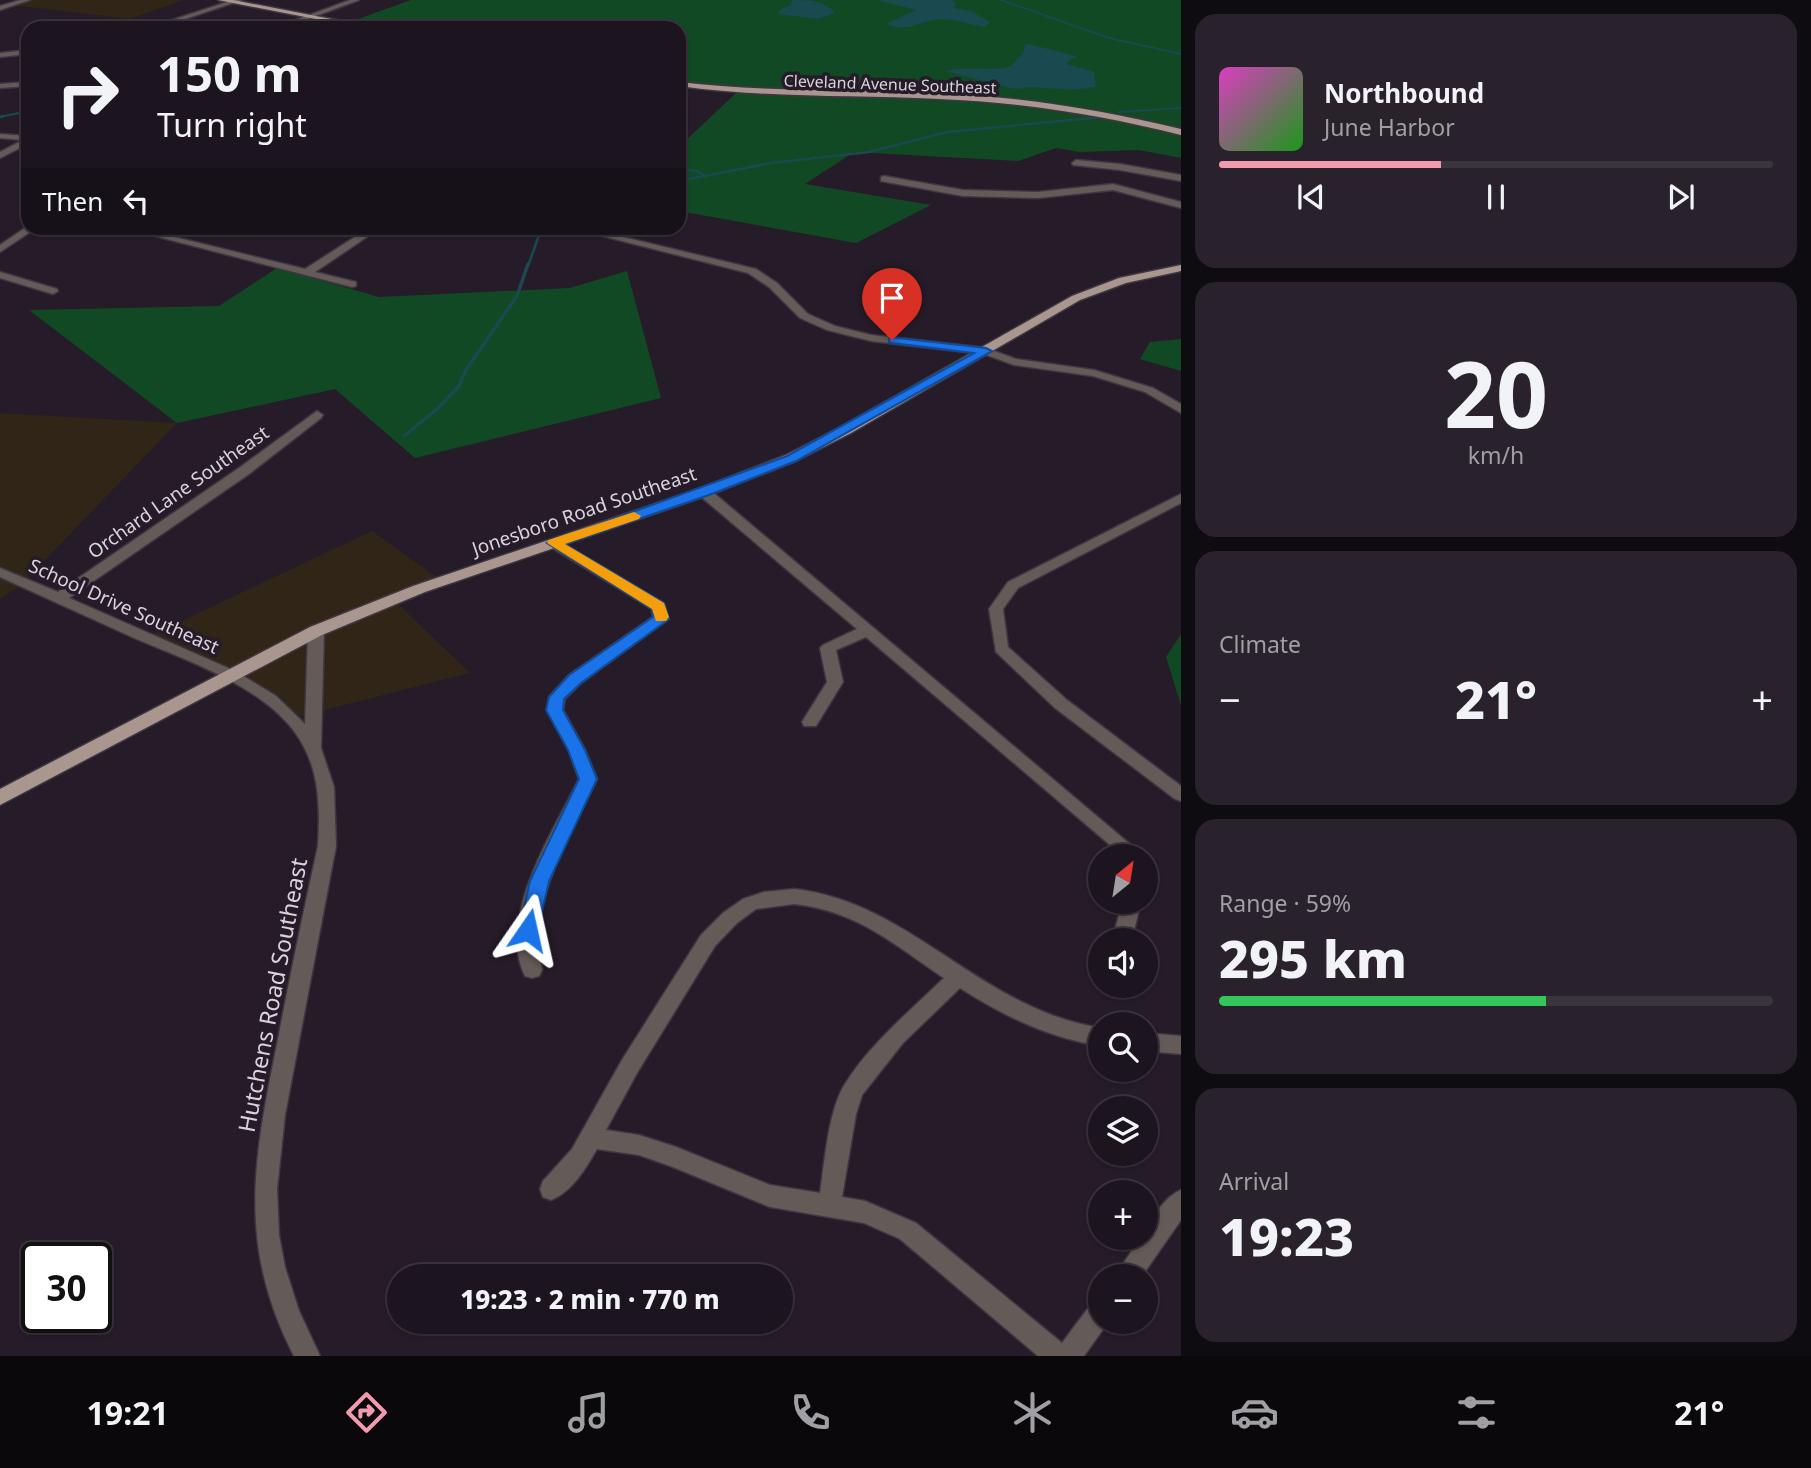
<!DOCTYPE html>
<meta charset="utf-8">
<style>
:root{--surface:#1c151f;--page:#29222c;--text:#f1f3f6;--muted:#a09fa4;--line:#3a343d;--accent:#f29aaf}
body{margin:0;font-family:"Noto Sans",sans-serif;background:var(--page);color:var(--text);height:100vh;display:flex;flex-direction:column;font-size:26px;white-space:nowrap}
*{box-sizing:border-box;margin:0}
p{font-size:23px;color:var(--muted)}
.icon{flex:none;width:38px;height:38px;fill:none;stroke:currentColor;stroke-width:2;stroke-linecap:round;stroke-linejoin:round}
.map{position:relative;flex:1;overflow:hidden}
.details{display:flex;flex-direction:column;gap:14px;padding:14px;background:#0f0c11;width:630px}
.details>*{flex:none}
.banner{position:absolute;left:21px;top:21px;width:665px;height:214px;border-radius:21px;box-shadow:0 2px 5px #0004,0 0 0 2px var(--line);background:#1c151f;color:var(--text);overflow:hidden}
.needle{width:46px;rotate:30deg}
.fabs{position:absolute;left:1088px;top:844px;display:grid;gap:14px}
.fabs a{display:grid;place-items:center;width:70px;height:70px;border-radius:50%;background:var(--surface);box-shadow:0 2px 5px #0004,0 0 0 2px var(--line);font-size:35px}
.speed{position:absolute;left:21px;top:1242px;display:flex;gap:14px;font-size:35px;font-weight:700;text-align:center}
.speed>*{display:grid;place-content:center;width:91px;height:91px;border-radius:50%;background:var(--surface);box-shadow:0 2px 5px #0004,0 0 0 2px var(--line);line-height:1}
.speed .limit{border:4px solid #111;border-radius:10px;background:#fff;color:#111}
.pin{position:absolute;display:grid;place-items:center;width:60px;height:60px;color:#fff;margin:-72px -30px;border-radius:50% 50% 50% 0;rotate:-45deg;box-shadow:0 0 7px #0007}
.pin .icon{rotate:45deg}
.me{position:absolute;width:77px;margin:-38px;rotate:11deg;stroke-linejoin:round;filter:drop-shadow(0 0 5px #0008)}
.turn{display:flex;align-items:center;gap:24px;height:147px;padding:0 21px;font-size:32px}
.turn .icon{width:91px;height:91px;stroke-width:2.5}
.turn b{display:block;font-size:49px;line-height:60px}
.then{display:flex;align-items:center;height:66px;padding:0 21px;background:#0003;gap:14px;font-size:26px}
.big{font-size:52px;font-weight:800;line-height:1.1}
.details .tile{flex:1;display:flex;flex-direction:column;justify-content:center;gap:10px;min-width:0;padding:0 24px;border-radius:21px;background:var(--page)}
.details .dial{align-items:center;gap:0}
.dial b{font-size:91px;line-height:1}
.song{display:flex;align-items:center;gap:21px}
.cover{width:84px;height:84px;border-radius:10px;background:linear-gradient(135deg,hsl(310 70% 55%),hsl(120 70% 35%))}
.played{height:7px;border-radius:4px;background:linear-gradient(90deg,var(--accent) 40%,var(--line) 40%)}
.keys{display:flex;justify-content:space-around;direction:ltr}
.heat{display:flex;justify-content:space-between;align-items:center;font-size:38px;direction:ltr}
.charge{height:10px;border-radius:5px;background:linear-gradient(90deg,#34c759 59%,var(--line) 0)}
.trip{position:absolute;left:387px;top:1264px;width:406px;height:70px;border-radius:35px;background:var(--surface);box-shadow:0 2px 5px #0004,0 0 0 2px var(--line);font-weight:800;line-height:70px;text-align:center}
.tab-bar{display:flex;height:112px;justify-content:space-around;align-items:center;background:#0b080c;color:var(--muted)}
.tab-bar .icon{width:49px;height:49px}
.tab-bar .on{color:var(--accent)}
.tab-bar b{font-size:32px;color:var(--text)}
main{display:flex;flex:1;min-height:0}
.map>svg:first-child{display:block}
</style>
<main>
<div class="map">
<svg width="1181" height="1356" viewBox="0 0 1181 1356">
<rect width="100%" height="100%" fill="#261c29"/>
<path fill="#302517" d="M27,0h157l-54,19 -118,-14z
M0,413l177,10 -157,163 -20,13z
M372,531l70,50 -50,17 78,75 -173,44 -154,-78z"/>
<path fill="#124925" d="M411,0h770v158l-42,-8 -59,2 -24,-4 -38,13 -164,-9 -49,32 126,21 -75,38 -177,-32v-64l57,-54 -57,-8v-57h-303l-26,-6z
M277,268l102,29 191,-9 57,-17 34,127 -246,60 -80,-69 -158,34 -148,-113 190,-4z
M1181,339v32l-41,-12 10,-17z
M1181,634v71l-15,-48z"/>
<path fill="#1a494f" d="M792,0c15,0 34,0 43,13l-18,6 -39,-5 2,-4 11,-5z
M877,0h75l4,3 -2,5 17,3 19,11 -5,5c-15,-2 -29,-8 -45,-8 -19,2 -34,14 -54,5l30,-14z
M1029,44l46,12 2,2 -8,2 -2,4 27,8 2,15 -24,3 -40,-3 -17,2 -70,-18c20,-6 43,1 65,-4l13,-14 2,-8z"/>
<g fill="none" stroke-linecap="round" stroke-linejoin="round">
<path stroke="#1a494f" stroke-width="2" d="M1001,0l108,38 72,16
M1119,112l62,-4
M0,117l28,-6
M1091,118l12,-1"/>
<path stroke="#1a494f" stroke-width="2.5" d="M0,117l3,-1
M679,169l18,2 8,5
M679,181l92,-18 98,-11 78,-20 156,-15
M528,266l10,-28 7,-10"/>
<path stroke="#1a494f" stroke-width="3.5" d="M404,436l34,-28 21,-22 7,-16 51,-74 11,-32"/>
<g stroke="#3f3642" stroke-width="3">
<path id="minor" d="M20,0h10l-30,10v-4z
M233,0h9l-84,28h-10z
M350,0h9l-76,28h-9z
M28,50v4l-28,3v-4z
M28,82v4l-28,2v-4z
M679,104l7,4v4l-7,-2z
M0,134l28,2v8l-28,14v-6l23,-12 -23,-2z
M1076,160l44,4 61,11v6l-61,-11 -47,-5 -1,-2z
M884,176l79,14 75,2 75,-8 68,18v6l-68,-18 -75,8 -75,-2 -82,-15v-4z
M28,226l8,2 -36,24v-7z
M124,228h14l167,41 64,-41h11l-65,44 41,10v4l-4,1z
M571,228h15l170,41 21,14 31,31 27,12 36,9 115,13 30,11 78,11 59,18 28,16v9l-36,-21 -52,-16 -79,-11 -30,-11 -113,-13 -44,-11 -27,-12 -31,-31 -21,-14z
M0,272l57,17 1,2 -5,3 -53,-16z
M317,411l6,4 -2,3 -72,56 -180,124 166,73 41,25 29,28 3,-93 8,-5 8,5 -3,117 13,39 2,59 -51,269 -8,74 2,46 6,32 14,44 21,45h-26c-59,-115 -39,-202 -15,-322 12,-63 25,-125 39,-188 2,-34 2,-69 -14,-99 -29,-58 -117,-86 -172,-110 -44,-20 -88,-40 -132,-60v-9l58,24 181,-124z
M704,488l5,1 435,367h-21l-257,-219 -30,13 7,32 -27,44h-12l-2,-4 25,-40 -7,-34 3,-3 34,-16 -158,-134v-6z
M1181,494v9l-163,85 -15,21 5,38 59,53 114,86v15l-6,-2 -120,-91 -59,-56 -7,-43 19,-27z
M554,539l110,65 4,15 -87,64 -16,16 -2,11 22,40 12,29 -39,79 -15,42 -6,43 5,27 -3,6 -7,2 -7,-2c-29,-58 29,-146 54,-197l-10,-29 -22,-40 2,-13 20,-22 84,-58 -1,-8 -103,-63 -2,-3 2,-3z
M794,889c118,13 185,120 307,139v18c-52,-8 -97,-30 -141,-58l-57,55 -41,52 -6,19 -14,83 23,4 51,22 146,120 30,-40 9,-3v21h8l-25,35h-46l-138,-117 -36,-16 -94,-16 -97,-40 -34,-12 -42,-6c-11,19 -25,43 -46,51l-8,-3 -3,-8 3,-8 29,-32 50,-89 79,-125 22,-22 20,-14 21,-7zM794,904c64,7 99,40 150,74 -32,31 -75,67 -99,106 -17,27 -20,77 -25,109l-50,-8 -94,-38 -37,-12 -33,-5 31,-57 78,-127 22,-23 19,-14z
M1123,901h18l-9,39h-20z
M1146,1033l35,3v18l-35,-3z
M1181,1190v30l-39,56h-27l26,-39h5c0,-15 21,-42 35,-47z"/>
</g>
<g stroke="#3f3642" stroke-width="3">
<path id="major" d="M218,0h15l145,28h-16z
M679,82c87,10 173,8 260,11 82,4 163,17 242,36v6c-79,-20 -160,-33 -242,-36 -87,-4 -173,-1 -260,-13z
M1181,265v6l-55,12 -46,17 -229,133 -55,28 -87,34 -284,97 -103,43 -322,170v-16l310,-162 103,-41 286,-97 87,-34 55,-28 231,-131 47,-18z"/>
</g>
<use href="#minor" fill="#645b58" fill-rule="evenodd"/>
<use href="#major" fill="#a9968f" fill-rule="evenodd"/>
</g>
<path fill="#1a73e8" stroke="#114b97" stroke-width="2" d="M889,337l97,11 6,3 -196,110 -87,34 -144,49 99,59 5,16 -88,64 -17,16 -1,11 22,40 12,29 -48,102 -11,49 -3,5 -7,3 -7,-3 -2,-5 11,-49 49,-102 -11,-29 -22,-40 3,-13 20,-22 84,-58 -1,-8 -105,-66 240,-87 187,-103 -82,-10 -3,-1z"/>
<path fill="#f59e0b" d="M634,512l7,4 -2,3 -74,25 99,59 5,14 -3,4h-10l-4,-12 -105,-66 2,-3z"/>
<g text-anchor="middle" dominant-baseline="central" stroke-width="7" stroke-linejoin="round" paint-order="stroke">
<g font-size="16" fill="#dad3dc" stroke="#261c29">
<text transform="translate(890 84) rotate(2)">Cleveland Avenue Southeast</text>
</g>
<g font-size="19" fill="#dad3dc" stroke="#261c29">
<text transform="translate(178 492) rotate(-35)">Orchard Lane Southeast</text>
<text transform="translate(584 511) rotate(-19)">Jonesboro Road Southeast</text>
<text transform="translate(124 606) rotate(24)">School Drive Southeast</text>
</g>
<g font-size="23" fill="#dad3dc" stroke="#261c29">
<text transform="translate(272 995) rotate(-79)">Hutchens Road Southeast</text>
</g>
</g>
</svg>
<div class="fabs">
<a><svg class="needle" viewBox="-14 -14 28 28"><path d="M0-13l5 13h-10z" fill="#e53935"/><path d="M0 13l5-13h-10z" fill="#a09fa4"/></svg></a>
<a><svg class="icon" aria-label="sound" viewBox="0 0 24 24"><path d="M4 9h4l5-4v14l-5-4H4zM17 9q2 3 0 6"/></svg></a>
<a><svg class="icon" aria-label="search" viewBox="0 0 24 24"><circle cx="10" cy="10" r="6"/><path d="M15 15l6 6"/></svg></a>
<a><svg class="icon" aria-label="layers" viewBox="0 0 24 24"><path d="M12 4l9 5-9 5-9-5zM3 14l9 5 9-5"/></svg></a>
<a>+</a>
<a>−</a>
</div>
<div class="speed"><div class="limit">30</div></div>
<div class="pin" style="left:892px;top:340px;background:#d93025"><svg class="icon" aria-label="arrive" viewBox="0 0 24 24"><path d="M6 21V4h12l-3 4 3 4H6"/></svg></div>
<svg class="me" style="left:528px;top:930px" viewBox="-20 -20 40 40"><path d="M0-17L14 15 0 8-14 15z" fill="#1a73e8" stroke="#fff" stroke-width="4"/></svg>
<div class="trip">19:23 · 2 min · 770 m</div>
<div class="banner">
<div class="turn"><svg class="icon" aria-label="right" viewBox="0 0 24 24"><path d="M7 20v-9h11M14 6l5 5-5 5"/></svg><div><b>150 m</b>Turn right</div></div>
<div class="then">Then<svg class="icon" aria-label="left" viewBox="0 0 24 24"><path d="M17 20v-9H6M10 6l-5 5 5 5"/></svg></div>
</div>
</div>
<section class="details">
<div class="tile">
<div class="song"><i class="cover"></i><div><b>Northbound</b><p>June Harbor</p></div></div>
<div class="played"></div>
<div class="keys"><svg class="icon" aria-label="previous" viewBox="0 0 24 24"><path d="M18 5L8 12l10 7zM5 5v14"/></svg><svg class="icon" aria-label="pause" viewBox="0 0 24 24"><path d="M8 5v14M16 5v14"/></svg><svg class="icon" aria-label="next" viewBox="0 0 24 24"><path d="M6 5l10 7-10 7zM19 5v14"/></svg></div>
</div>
<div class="tile dial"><b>20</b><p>km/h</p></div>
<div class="tile"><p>Climate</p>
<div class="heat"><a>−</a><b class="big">21°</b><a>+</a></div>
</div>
<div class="tile"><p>Range · 59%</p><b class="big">295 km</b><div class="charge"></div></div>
<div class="tile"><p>Arrival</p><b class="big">19:23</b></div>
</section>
</main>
<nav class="tab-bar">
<b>19:21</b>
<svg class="icon on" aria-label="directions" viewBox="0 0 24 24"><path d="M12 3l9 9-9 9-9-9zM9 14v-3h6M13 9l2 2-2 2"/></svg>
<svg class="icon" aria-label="music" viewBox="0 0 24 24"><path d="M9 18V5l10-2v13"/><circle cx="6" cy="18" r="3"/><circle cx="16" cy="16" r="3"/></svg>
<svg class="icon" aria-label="phone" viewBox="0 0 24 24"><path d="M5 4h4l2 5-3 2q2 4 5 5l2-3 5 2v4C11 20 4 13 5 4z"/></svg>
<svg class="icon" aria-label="climate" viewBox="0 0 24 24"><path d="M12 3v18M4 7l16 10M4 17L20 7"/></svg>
<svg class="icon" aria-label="car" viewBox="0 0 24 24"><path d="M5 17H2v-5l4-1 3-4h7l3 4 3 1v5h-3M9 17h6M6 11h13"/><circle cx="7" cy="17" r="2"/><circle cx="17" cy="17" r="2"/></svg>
<svg class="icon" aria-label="filters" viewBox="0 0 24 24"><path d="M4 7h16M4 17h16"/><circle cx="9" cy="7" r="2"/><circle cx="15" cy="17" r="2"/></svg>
<b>21°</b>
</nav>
